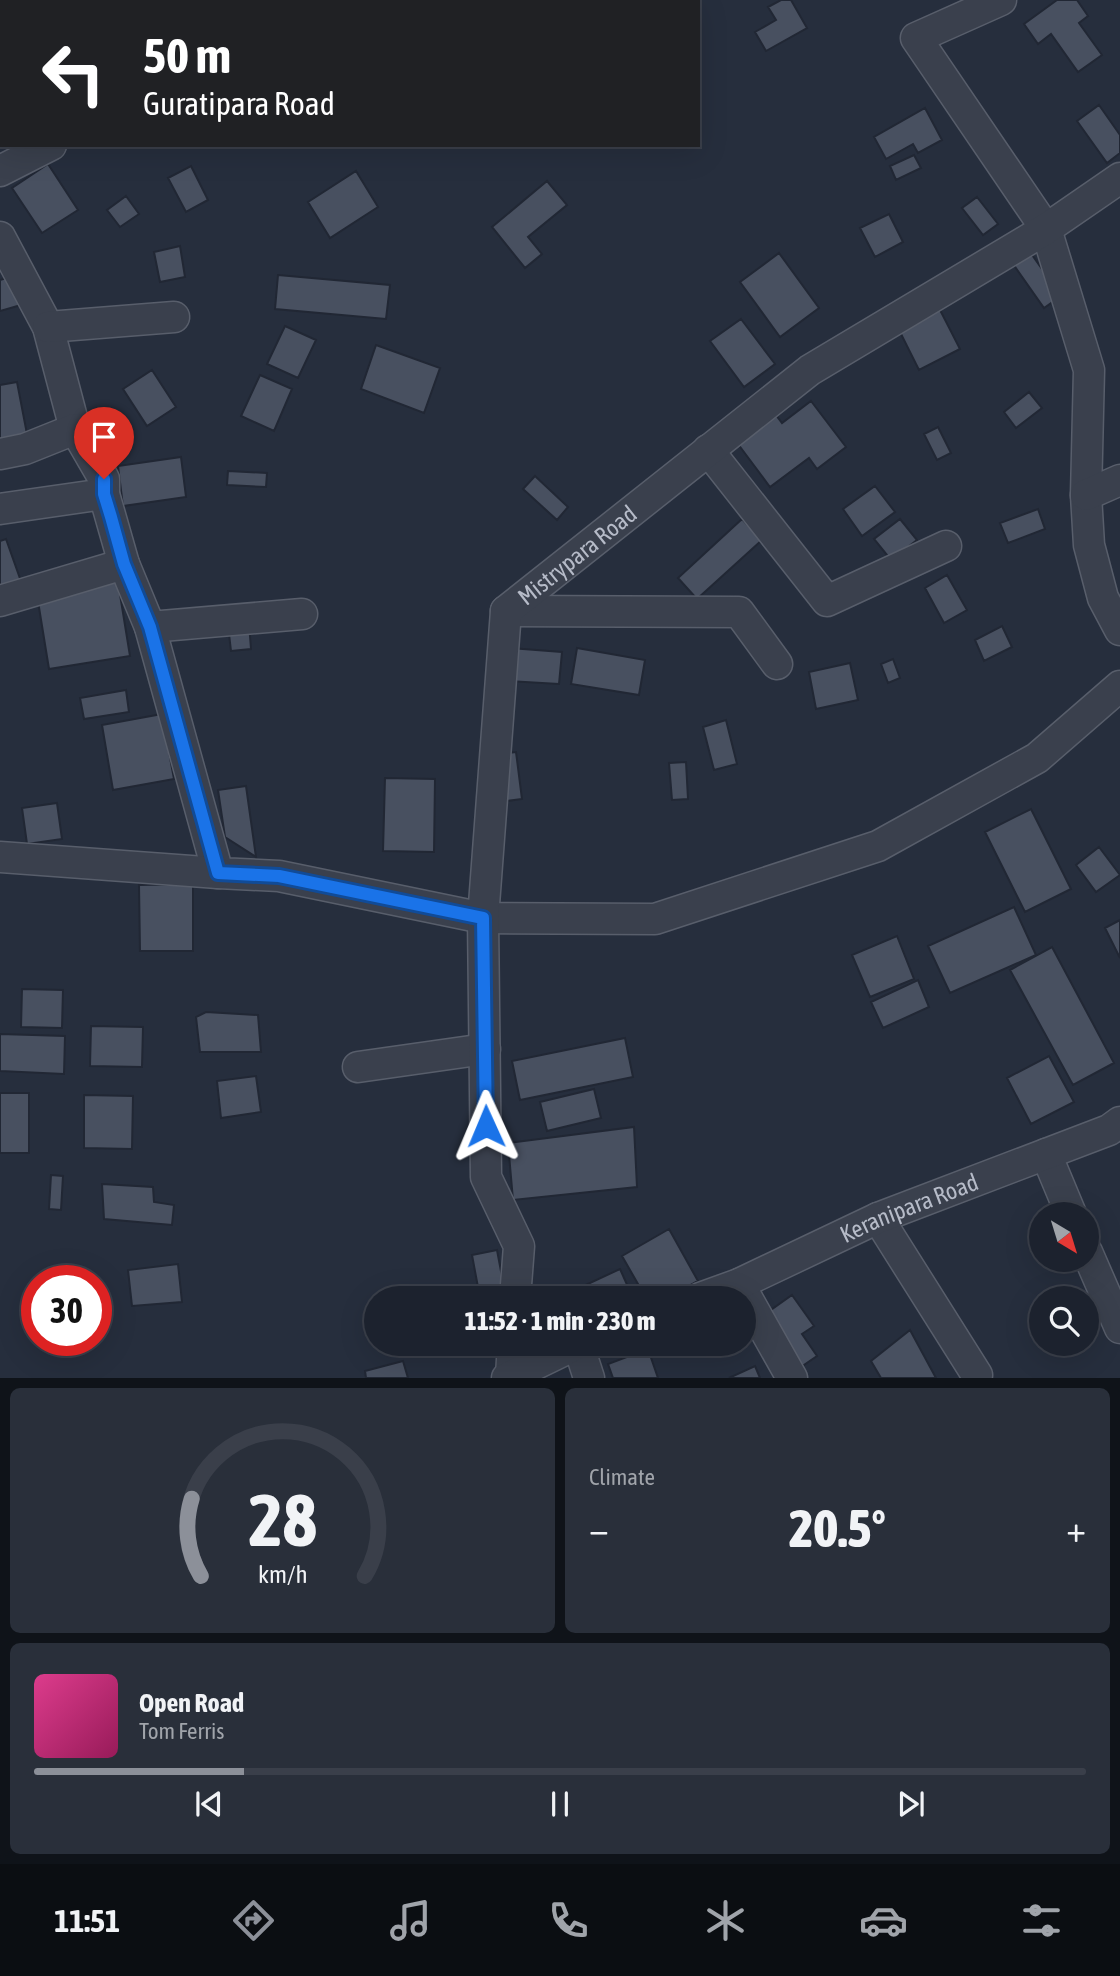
<!DOCTYPE html>
<meta charset="utf-8">
<style>
:root{--surface:#1c222e;--page:#292f3a;--text:#f1f3f6;--muted:#a0a4aa;--line:#3a3f4a;--accent:#8c9099}
body{margin:0;font-family:"Asap Condensed",sans-serif;background:var(--page);color:var(--text);height:100vh;display:flex;flex-direction:column;font-size:26px;white-space:nowrap}
*{box-sizing:border-box;margin:0}
p{font-size:23px;color:var(--muted)}
.icon{flex:none;width:38px;height:38px;fill:none;stroke:currentColor;stroke-width:2;stroke-linecap:round;stroke-linejoin:round}
.map{position:relative;height:1378px;overflow:hidden}
.drawer{display:flex;flex-direction:column;gap:10px;padding:10px;background:#0f1319;flex:1}
.drawer>*{flex:none}
.top-card{position:absolute;left:0px;top:0px;width:700px;height:147px;box-shadow:0 7px 28px #0002,0 0 0 2px var(--line);background:#202124;color:#fff;overflow:hidden}
.needle{width:46px;rotate:142deg}
.tools{position:absolute;left:1029px;top:1202px;display:grid;gap:14px}
.tools a{display:grid;place-items:center;width:70px;height:70px;border-radius:50%;background:var(--surface);box-shadow:0 7px 28px #0002,0 0 0 2px var(--line);font-size:35px}
.speed{position:absolute;left:21px;top:1265px;display:flex;gap:14px;font-size:35px;font-weight:700;text-align:center}
.speed>*{display:grid;place-content:center;width:91px;height:91px;border-radius:50%;background:var(--surface);box-shadow:0 7px 28px #0002,0 0 0 2px var(--line);line-height:1}
.speed .limit{border:10px solid #d22;background:#fff;color:#111}
.pin{position:absolute;display:grid;place-items:center;width:60px;height:60px;color:#fff;margin:-72px -30px;border-radius:50% 50% 50% 0;rotate:-45deg;box-shadow:0 0 7px #0007}
.pin .icon{rotate:45deg}
.me{position:absolute;width:77px;margin:-38px;rotate:359deg;stroke-linejoin:round;filter:drop-shadow(0 0 5px #0008)}
.turn{display:flex;align-items:center;gap:24px;height:147px;padding:0 28px;font-size:32px}
.turn .icon{width:91px;height:91px;stroke-width:2.5}
.turn b{display:block;font-size:49px;line-height:60px}
.big{font-size:52px;font-weight:800;line-height:1.1}
.drawer .widget{flex:1;display:flex;flex-direction:column;justify-content:center;gap:10px;min-width:0;padding:0 24px;border-radius:10px;background:var(--page)}
.drawer .dial{align-items:center;gap:0}
.dial svg{height:182px;overflow:visible;fill:none;stroke:var(--line);stroke-width:7;stroke-linecap:round;text-anchor:middle}
.dial text{fill:var(--text);stroke:none}
.song{display:flex;align-items:center;gap:21px}
.cover{width:84px;height:84px;border-radius:10px;background:linear-gradient(135deg,hsl(330 70% 55%),hsl(330 70% 35%))}
.played{height:7px;border-radius:4px;background:linear-gradient(90deg,var(--accent) 20%,var(--line) 20%)}
.keys{display:flex;justify-content:space-around;direction:ltr}
.heat{display:flex;justify-content:space-between;align-items:center;font-size:38px;direction:ltr}
.drawer .tiles{flex:1;display:grid;gap:10px;grid-template-columns:1fr 1fr}
.widget:last-child{grid-column:span 2}
.trip{position:absolute;left:364px;top:1286px;width:392px;height:70px;border-radius:35px;background:var(--surface);box-shadow:0 7px 28px #0002,0 0 0 2px var(--line);font-weight:800;line-height:70px;text-align:center}
.tabs{display:flex;height:112px;justify-content:space-around;align-items:center;background:#0b0e12;color:var(--muted)}
.tabs .icon{width:49px;height:49px}
.tabs .active{color:var(--accent)}
.tabs b{font-size:32px;color:var(--text)}
.map>svg:first-child{display:block}
</style>
<div class="map">
<svg width="1120" height="1378" viewBox="0 0 1120 1378">
<rect width="100%" height="100%" fill="#262e3d"/>
<path fill="#485060" stroke="#212734" stroke-width="2" d="M781,0h10l16,28 -41,23 -11,-19 21,-12 -8,-13z
M1057,0h20l11,16 -9,7 23,32 -24,17 -27,-38 -13,10 -14,-20z
M1099,105l21,30v18l-13,10 -30,-42z
M925,108l17,32 -24,13 -5,-9 -27,15 -12,-22z
M914,155l7,13 -25,12 -6,-14z
M48,164l30,46 -36,23 -30,-45z
M191,166l17,34 -22,12 -18,-34z
M356,171l22,36 -48,31 -22,-36z
M547,181l20,24 -39,32 14,17 -17,14 -33,-41z
M126,196l13,18 -19,13 -13,-17z
M977,197l21,27 -15,11 -21,-27z
M889,214l14,28 -28,15 -15,-29z
M180,246l5,31 -25,5 -6,-30z
M1030,252l31,44 -17,12 -31,-44z
M779,253l40,55 -39,29 -40,-55z
M278,275l112,10 -4,34 -111,-10z
M13,276l8,29 -21,6v-31z
M938,306l22,43 -41,21 -22,-44z
M741,319l34,45 -31,23 -34,-46z
M285,326l31,14 -18,38 -31,-14z
M376,345l64,23 -16,45 -63,-24z
M152,370l24,37 -29,19 -24,-37z
M260,375l32,14 -18,42 -33,-15z
M17,382l10,52 -27,5v-54z
M1029,392l13,16 -26,20 -12,-16z
M811,401l35,46 -29,22 -8,-11 -39,29 -38,-51 38,-29 12,16z
M938,427l13,26 -14,7 -13,-26z
M181,457l5,40 -63,9 -5,-40z
M228,471l39,2 -1,14 -39,-2z
M535,476l33,31 -11,13 -34,-31z
M875,486l20,26 -33,24 -19,-27z
M1038,509l7,20 -37,14 -8,-20z
M742,519l20,21 -65,59 -19,-21z
M900,519l17,21 -26,20 -17,-21z
M6,539l17,48 -23,8v-54z
M947,575l20,35 -23,13 -19,-35z
M118,582l12,74 -81,13 -12,-74z
M249,623l2,26 -20,2 -3,-26z
M1002,626l10,21 -28,14 -9,-21z
M510,648l52,4 -3,32 -51,-3z
M577,648l68,12 -6,35 -68,-11z
M893,659l7,19 -12,5 -7,-19z
M850,663l8,37 -42,9 -7,-37z
M126,690l3,22 -45,7 -4,-21z
M162,714l12,65 -61,11 -11,-65z
M726,720l11,44 -23,6 -11,-43z
M516,752l6,47 -15,2 -6,-47z
M686,762l2,37 -16,1 -3,-37z
M385,778l50,1 -1,73 -51,-1z
M246,786l10,71 -31,-20 -7,-47z
M57,803l5,36 -35,5 -5,-36z
M1031,809l40,80 -46,23 -40,-80z
M1099,847l21,28 -24,17 -20,-27z
M193,884v67h-53l-1,-66z
M1014,907l22,48 -86,38 -22,-47z
M1120,920v38l-15,-30z
M897,936l17,43 -44,18 -18,-42z
M1052,947l62,116 -41,22 -63,-115z
M918,980l11,27 -46,21 -12,-26z
M22,989l41,1 -1,38 -41,-1z
M206,1012l52,3 3,37h-61l-4,-35z
M91,1026l52,1 -1,40 -52,-1z
M0,1034l65,2 -1,38 -64,-3z
M625,1038l8,39 -113,23 -8,-39z
M1049,1056l25,46 -43,22 -24,-46z
M256,1076l5,36 -40,6 -4,-37z
M594,1089l7,29 -54,13 -7,-29z
M0,1093h29v60h-29z
M84,1095l49,1 -1,53 -48,-1z
M634,1127l3,60 -124,13 -5,-57z
M51,1175l12,1 -2,34 -12,-1z
M102,1184l51,3 1,15 20,3 -2,20 -68,-6z
M669,1229l29,52 -31,17h-21l-24,-42z
M497,1250l9,48h-26l-8,-43z
M178,1264l4,38 -50,4 -4,-36z
M620,1269l13,29h-52l-4,-9z
M792,1295l22,31 -12,8 15,22 -19,13 -37,-52z
M910,1330l26,48h-55l-10,-17z
M648,1349l10,29h-45l-5,-14z
M403,1361l5,17h-42l-1,-7z
M755,1366l5,12h-31z"/>
<g fill="none" stroke-linecap="round" stroke-linejoin="round">
<g stroke="#585e6b" stroke-width="33">
<g id="minor">
<path d="M1001,0l-85,38 130,191 43,141 -3,125 3,50 14,53 17,32"/>
<path d="M296,2l4,-2"/>
<path d="M0,171l51,-26"/>
<path d="M0,237l48,90 27,102 29,50v15l20,70 26,63 68,246 61,3 204,42 172,1 223,-73 159,-88 83,-72"/>
<path d="M48,327l126,-10"/>
<path d="M708,450l119,151 119,-55"/>
<path d="M0,454l25,-5 50,-20"/>
<path d="M1086,495l34,-15"/>
<path d="M0,509l104,-15"/>
<path d="M0,601l124,-37"/>
<path d="M506,611l233,1 38,52"/>
<path d="M150,627l152,-13"/>
<path d="M0,857l218,16"/>
<path d="M358,1067l127,-18"/>
<path d="M1046,1154l25,60"/>
<path d="M878,1218l99,157"/>
<path d="M1087,1252l33,76"/>
<path d="M739,1284l53,94"/>
<path id="s1" d="M515,1298l4,-52 -33,-69 -3,-259 23,-307 304,-241 236,-141 74,-51"/>
<path id="s2" d="M700,1298l39,-14 139,-66 231,-88 11,-8"/>
<path d="M578,1344l11,34"/>
<path d="M511,1375l2,-31"/>
<path d="M507,1378l70,-34"/>
</g>
</g>
<use href="#minor" stroke="#3a404d" stroke-width="30"/>
</g>
<g fill="none" stroke-linecap="round" stroke-linejoin="round">
<g stroke="#114b97" stroke-width="18">
<path id="route" d="M104,479v15l7,23 13,47 26,63 68,246 61,3 204,42 3,208"/>
</g>
<use href="#route" stroke="#1a73e8" stroke-width="12"/>
</g>
<g text-anchor="middle" dominant-baseline="central" stroke-width="7" stroke-linejoin="round" paint-order="stroke">
<g font-size="24" fill="#b6bbc8" stroke="#1f2532">
<text stroke="none"><textPath href="#s1" startOffset="786">Mistrypara Road</textPath></text>
<text stroke="none"><textPath href="#s2" startOffset="228">Keranipara Road</textPath></text>
</g>
</g>
</svg>
<div class="tools">
<a><svg class="needle" viewBox="-14 -14 28 28"><path d="M0-13l5 13h-10z" fill="#e53935"/><path d="M0 13l5-13h-10z" fill="#a0a4aa"/></svg></a>
<a><svg class="icon" aria-label="search" viewBox="0 0 24 24"><circle cx="10" cy="10" r="6"/><path d="M15 15l6 6"/></svg></a>
</div>
<div class="speed"><div class="limit">30</div></div>
<div class="pin" style="left:104px;top:479px;background:#d93025"><svg class="icon" aria-label="arrive" viewBox="0 0 24 24"><path d="M6 21V4h12l-3 4 3 4H6"/></svg></div>
<svg class="me" style="left:486px;top:1126px" viewBox="-20 -20 40 40"><path d="M0-17L14 15 0 8-14 15z" fill="#1a73e8" stroke="#fff" stroke-width="4"/></svg>
<div class="trip">11:52 · 1 min · 230 m</div>
<div class="top-card">
<div class="turn"><svg class="icon" aria-label="left" viewBox="0 0 24 24"><path d="M17 20v-9H6M10 6l-5 5 5 5"/></svg><div><b>50 m</b>Guratipara Road</div></div>
</div>
</div>
<section class="drawer">
<div class="tiles">
<div class="widget dial"><svg viewBox="0 0 100 80">
<path d="M14 69A42 42 0 1 1 86 69"/>
<path d="M14 69A42 42 0 0 1 10 35" stroke="#8c9099"/>
<text x="50" y="56" font-size="32" font-weight="700">28</text>
<text x="50" y="72" font-size="11">km/h</text>
</svg></div>
<div class="widget"><p>Climate</p>
<div class="heat"><a>−</a><b class="big">20.5°</b><a>+</a></div>
</div>
<div class="widget">
<div class="song"><i class="cover"></i><div><b>Open Road</b><p>Tom Ferris</p></div></div>
<div class="played"></div>
<div class="keys"><svg class="icon" aria-label="previous" viewBox="0 0 24 24"><path d="M18 5L8 12l10 7zM5 5v14"/></svg><svg class="icon" aria-label="pause" viewBox="0 0 24 24"><path d="M8 5v14M16 5v14"/></svg><svg class="icon" aria-label="next" viewBox="0 0 24 24"><path d="M6 5l10 7-10 7zM19 5v14"/></svg></div>
</div>
</div>
</section>
<nav class="tabs">
<b>11:51</b>
<svg class="icon active" aria-label="directions" viewBox="0 0 24 24"><path d="M12 3l9 9-9 9-9-9zM9 14v-3h6M13 9l2 2-2 2"/></svg>
<svg class="icon" aria-label="music" viewBox="0 0 24 24"><path d="M9 18V5l10-2v13"/><circle cx="6" cy="18" r="3"/><circle cx="16" cy="16" r="3"/></svg>
<svg class="icon" aria-label="phone" viewBox="0 0 24 24"><path d="M5 4h4l2 5-3 2q2 4 5 5l2-3 5 2v4C11 20 4 13 5 4z"/></svg>
<svg class="icon" aria-label="climate" viewBox="0 0 24 24"><path d="M12 3v18M4 7l16 10M4 17L20 7"/></svg>
<svg class="icon" aria-label="car" viewBox="0 0 24 24"><path d="M5 17H2v-5l4-1 3-4h7l3 4 3 1v5h-3M9 17h6M6 11h13"/><circle cx="7" cy="17" r="2"/><circle cx="17" cy="17" r="2"/></svg>
<svg class="icon" aria-label="filters" viewBox="0 0 24 24"><path d="M4 7h16M4 17h16"/><circle cx="9" cy="7" r="2"/><circle cx="15" cy="17" r="2"/></svg>
</nav>
